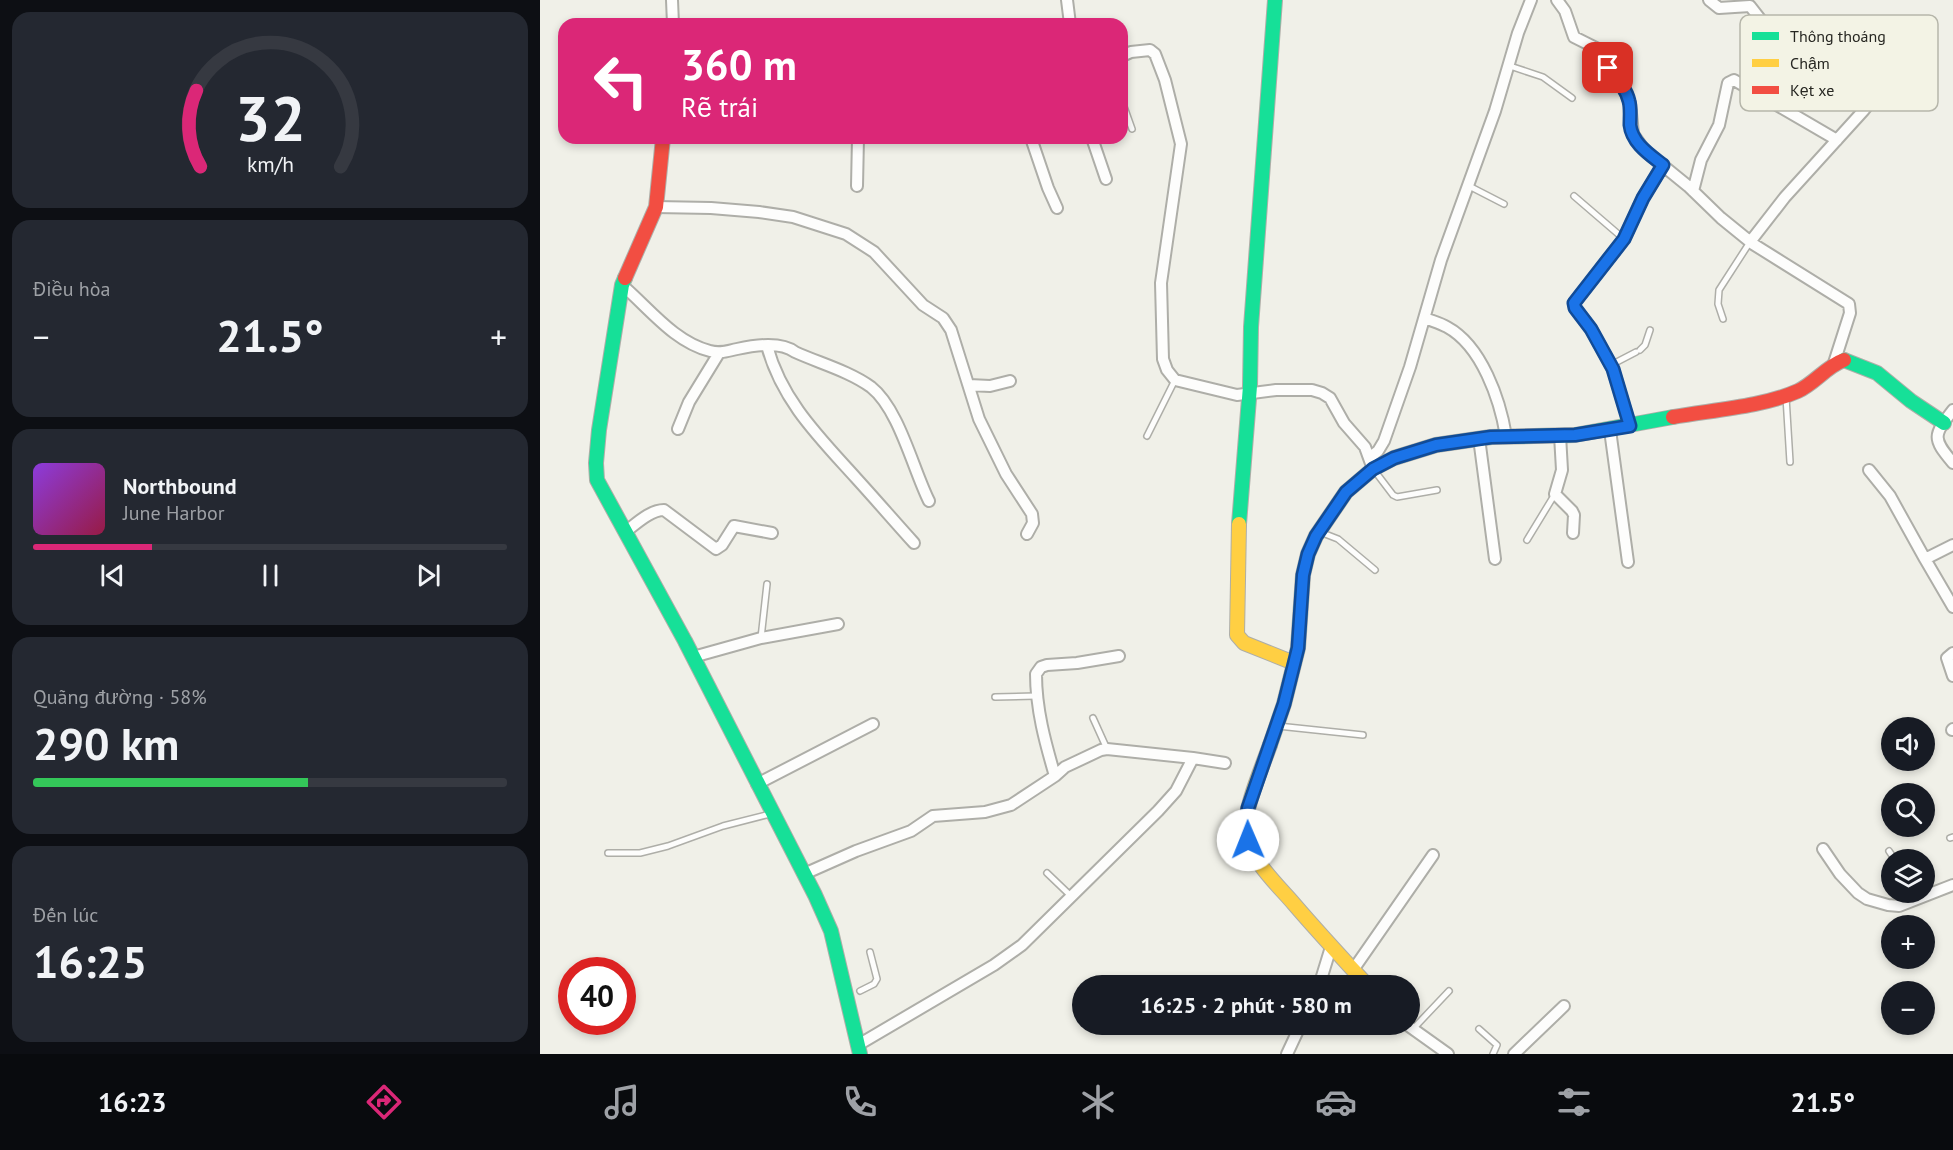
<!DOCTYPE html>
<html lang="vi">
<meta charset="utf-8">
<style>
:root{--surface:#171b24;--page:#242831;--text:#f1f3f6;--muted:#9ea1a6;--line:#363941;--accent:#db2777}
body{margin:0;font-family:"PT Sans",sans-serif;background:var(--page);color:var(--text);height:100vh;display:flex;flex-direction:column;font-size:22px;white-space:nowrap}
*{box-sizing:border-box;margin:0}
p{font-size:20px;color:var(--muted)}
.icon{flex:none;width:33px;height:33px;fill:none;stroke:currentColor;stroke-width:2;stroke-linecap:round;stroke-linejoin:round}
.map{position:relative;flex:1;overflow:hidden}
.sheet{display:flex;flex-direction:column;gap:12px;padding:12px;background:#0d0f14;width:540px}
.sheet>*{flex:none}
.guide{position:absolute;left:18px;top:18px;width:570px;height:126px;border-radius:18px;box-shadow:0 3px 9px #0003;background:#db2777;color:#fff;overflow:hidden}
.controls{position:absolute;left:1341px;top:717px;display:grid;gap:12px}
.controls a{display:grid;place-items:center;width:54px;height:54px;border-radius:50%;background:var(--surface);box-shadow:0 3px 9px #0003;font-size:30px}
.speed{position:absolute;left:18px;top:957px;display:flex;gap:12px;font-size:30px;font-weight:700;text-align:center}
.speed>*{display:grid;place-content:center;width:78px;height:78px;border-radius:50%;background:var(--surface);box-shadow:0 3px 9px #0003;line-height:1}
.speed .limit{border:9px solid #d22;background:#fff;color:#111}
.pin{position:absolute;display:grid;place-items:center;width:51px;height:51px;color:#fff;margin:-26px;border-radius:12px;box-shadow:0 3px 9px #0006}
.me{position:absolute;width:66px;margin:-33px;rotate:359deg;stroke-linejoin:round;filter:drop-shadow(0 0 4px #0008)}
.turn{display:flex;align-items:center;gap:21px;height:126px;padding:0 24px;font-size:27px}
.turn .icon{width:78px;height:78px;stroke-width:2.5}
.turn b{display:block;font-size:42px;line-height:51px}
.big{font-size:45px;font-weight:800;line-height:1.1}
.sheet .widget{flex:1;display:flex;flex-direction:column;justify-content:center;gap:9px;min-width:0;padding:0 21px;border-radius:18px;background:var(--page)}
.sheet .dial{align-items:center;gap:0}
.dial svg{height:156px;overflow:visible;fill:none;stroke:var(--line);stroke-width:7;stroke-linecap:round;text-anchor:middle}
.dial text{fill:var(--text);stroke:none}
.song{display:flex;align-items:center;gap:18px}
.cover{width:72px;height:72px;border-radius:9px;background:linear-gradient(135deg,hsl(270 70% 55%),hsl(340 70% 35%))}
.played{height:6px;border-radius:3px;background:linear-gradient(90deg,var(--accent) 25%,var(--line) 25%)}
.keys{display:flex;justify-content:space-around;direction:ltr}
.heat{display:flex;justify-content:space-between;align-items:center;font-size:33px;direction:ltr}
.charge{height:9px;border-radius:4px;background:linear-gradient(90deg,#34c759 58%,var(--line) 0)}
.trip{position:absolute;left:532px;top:975px;width:348px;height:60px;border-radius:30px;background:var(--surface);box-shadow:0 3px 9px #0003;font-weight:800;line-height:60px;text-align:center}
.tab-bar{display:flex;height:96px;justify-content:space-around;align-items:center;background:#090b0e;color:var(--muted)}
.tab-bar .icon{width:42px;height:42px}
.tab-bar .selected{color:var(--accent)}
.tab-bar b{font-size:27px;color:var(--text)}
main{display:flex;flex:1;min-height:0}
.map>svg:first-child{display:block}
</style>
<main>
<section class="sheet">
<div class="widget dial"><svg viewBox="0 0 100 80">
<path d="M14 69A42 42 0 1 1 86 69"/>
<path d="M14 69A42 42 0 0 1 12 30" stroke="#db2777"/>
<text x="50" y="56" font-size="32" font-weight="700">32</text>
<text x="50" y="72" font-size="11">km/h</text>
</svg></div>
<div class="widget"><p>Điều hòa</p>
<div class="heat"><a>−</a><b class="big">21.5°</b><a>+</a></div>
</div>
<div class="widget">
<div class="song"><i class="cover"></i><div><b>Northbound</b><p>June Harbor</p></div></div>
<div class="played"></div>
<div class="keys"><svg class="icon" aria-label="previous" viewBox="0 0 24 24"><path d="M18 5L8 12l10 7zM5 5v14"/></svg><svg class="icon" aria-label="pause" viewBox="0 0 24 24"><path d="M8 5v14M16 5v14"/></svg><svg class="icon" aria-label="next" viewBox="0 0 24 24"><path d="M6 5l10 7-10 7zM19 5v14"/></svg></div>
</div>
<div class="widget"><p>Quãng đường · 58%</p><b class="big">290 km</b><div class="charge"></div></div>
<div class="widget"><p>Đến lúc</p><b class="big">16:25</b></div>
</section>
<div class="map">
<svg width="1413" height="1054" viewBox="0 0 1413 1054">
<rect width="100%" height="100%" fill="#f0f0e8"/>
<g fill="none" stroke-linecap="round" stroke-linejoin="round">
<g stroke="#aeaea8" stroke-width="8">
<path id="lane" d="M970,66l33,11 29,21
M582,101l10,28
M929,186l35,18
M1034,196l50,43
M1183,319l-5,-15 1,-14 31,-48
M1100,350l5,-5 5,-15
M1071,365l25,-13
M1246,397l4,65
M607,436l28,-56
M834,470l19,25 4,2 40,-7
M780,532l18,7 37,31
M987,540l28,-46
M221,638l6,-54
M455,697l41,-1
M553,718l14,31
M738,726l85,9
M1410,838l3,-1
M1349,851l6,9
M68,853h32l28,-7 55,-20 47,-12
M507,873l24,23
M320,991l14,-7 3,-5 -7,-27
M873,1029l36,-38
M939,1029l18,16 -4,9"/>
</g>
<g stroke="#aeaea8" stroke-width="14">
<path id="street" d="M132,0l1,24
M527,0l3,24
M1017,0l8,11 9,26 22,11 26,37 8,18 3,31 12,17 43,35 33,32 32,26 96,60 1,9 -16,50
M1169,0l10,8 31,-2 18,23 77,45 27,22v4l-8,10 -79,87 -35,45
M582,56l9,-4 19,-2 5,4 10,26 16,64 -20,139 2,76 4,11 8,10 62,15 39,-5h36l10,3 8,5 14,25 21,24 8,22
M491,138l17,50 9,20
M552,138l14,41
M317,186l1,-48
M1153,191l8,-31 18,-35 9,-42 6,-3 103,60
M116,207l55,1 48,4 34,5 53,17 28,18 49,53 20,13 8,12 28,89 27,55 26,40 1,9 -6,11
M82,285c27,23 52,57 88,66 10,3 17,0 27,-2 18,-4 44,-8 58,3 24,11 54,19 76,35 28,22 42,82 58,114
M885,318c7,3 15,5 22,9 35,19 53,73 59,109
M227,346c15,55 52,91 89,132 20,22 39,44 58,65
M429,385l21,1 20,-5
M1413,410c-20,26 -21,28 0,53
M1090,426l-17,-57 -22,-40 -16,-21 -1,-5 50,-64 19,-41 20,-33
M138,429l11,-27 30,-49
M1070,430l18,132
M1020,435l2,35 -7,24 17,17 2,4 -1,18
M939,438l16,121
M829,458l9,-7 6,-10 26,-74 31,-107 54,-149 23,-78 13,-33
M1329,470l21,26 35,63 28,-14
M85,532c11,-8 25,-22 39,-22l52,39 6,-4 12,-19 38,7
M1385,559l28,48
M1413,653l-6,5 6,18
M153,657l68,-19 77,-14
M1412,730l1,-1
M653,758l32,5
M515,776c-10,-34 -19,-67 -19,-102l5,-7 6,-2 30,-2 42,-7
M217,784l116,-60
M1283,849l17,25 18,19 9,6 21,6 11,1 54,-21
M264,874l52,-23 55,-20 22,-15 52,-4 26,-7 44,-29 10,-9 36,-17 6,-1 86,9 -17,33 -18,20 -136,134 -28,20 -136,80
M813,970l80,-115
M779,986l12,-39
M866,1024l42,30
M747,1054l14,-30
M974,1054l50,-48"/>
</g>
<g stroke="#aeaea8" stroke-width="16">
<path id="fast" d="M85,278l-3,7 -23,145 -3,33 1,17 88,161 130,254 16,36 29,123
M1304,360l33,13 34,28 33,22
M699,524l11,-138 1,-59 24,-327
M730,745l14,-41 14,-56 5,-73 5,-21 8,-18 30,-44 27,-23 21,-11 42,-13 55,-8 84,-2 98,-18"/>
</g>
<g stroke="#aeaea8" stroke-width="16">
<path id="slow" d="M699,524l-2,111 7,8 50,20
M730,745c-7,20 -28,68 -24,88 5,28 30,50 48,71 24,28 49,55 74,82"/>
</g>
<g stroke="#aeaea8" stroke-width="16">
<path id="jam" d="M85,278l31,-71 7,-69
M1133,417c39,-7 89,-10 125,-26 17,-8 29,-25 46,-31"/>
</g>
<use href="#lane" stroke="#fdfdfc" stroke-width="5"/>
<use href="#street" stroke="#fdfdfc" stroke-width="10"/>
<use href="#fast" stroke="#16e098" stroke-width="14"/>
<use href="#slow" stroke="#ffcf43" stroke-width="14"/>
<use href="#jam" stroke="#f24e42" stroke-width="14"/>
</g>
<g fill="none" stroke-linecap="round" stroke-linejoin="round">
<g stroke="#114b97" stroke-width="15">
<path id="route" d="M708,840l-3,-9 3,-23 36,-104 14,-56 5,-73 5,-21 8,-18 30,-44 27,-23 21,-11 42,-13 55,-8 84,-2 55,-9 -17,-57 -22,-40 -16,-21 -1,-5 50,-64 19,-41 20,-33c-14,-11 -31,-22 -33,-40 0,-8 1,-17 -1,-24 -3,-13 -13,-23 -21,-33"/>
</g>
<use href="#route" stroke="#1a73e8" stroke-width="10"/>
</g>
<rect x="1200" y="15" width="198" height="96" rx="9" fill="#f3f3e5" stroke="#b6b6aa" stroke-width="1.5"/>
<rect x="1212" y="32" width="27" height="8" fill="#16e098"/>
<rect x="1212" y="59" width="27" height="8" fill="#ffcf43"/>
<rect x="1212" y="86" width="27" height="8" fill="#f24e42"/>
<g font-size="16" fill="#272722">
<text x="1250" y="42">Thông thoáng</text>
<text x="1250" y="69">Chậm</text>
<text x="1250" y="96">Kẹt xe</text>
</g>
</svg>
<div class="controls">
<a><svg class="icon" aria-label="sound" viewBox="0 0 24 24"><path d="M4 9h4l5-4v14l-5-4H4zM17 9q2 3 0 6"/></svg></a>
<a><svg class="icon" aria-label="search" viewBox="0 0 24 24"><circle cx="10" cy="10" r="6"/><path d="M15 15l6 6"/></svg></a>
<a><svg class="icon" aria-label="layers" viewBox="0 0 24 24"><path d="M12 4l9 5-9 5-9-5zM3 14l9 5 9-5"/></svg></a>
<a>+</a>
<a>−</a>
</div>
<div class="speed"><div class="limit">40</div></div>
<div class="pin" style="left:1068px;top:68px;background:#d93025"><svg class="icon" aria-label="arrive" viewBox="0 0 24 24"><path d="M6 21V4h12l-3 4 3 4H6"/></svg></div>
<svg class="me" style="left:708px;top:840px" viewBox="-20 -20 40 40"><circle r="19" fill="#fff"/><path d="M0-13L10 11 0 6-10 11z" fill="#1a73e8"/></svg>
<div class="trip">16:25 · 2 phút · 580 m</div>
<div class="guide">
<div class="turn"><svg class="icon" aria-label="left" viewBox="0 0 24 24"><path d="M17 20v-9H6M10 6l-5 5 5 5"/></svg><div><b>360 m</b>Rẽ trái</div></div>
</div>
</div>
</main>
<nav class="tab-bar">
<b>16:23</b>
<svg class="icon selected" aria-label="directions" viewBox="0 0 24 24"><path d="M12 3l9 9-9 9-9-9zM9 14v-3h6M13 9l2 2-2 2"/></svg>
<svg class="icon" aria-label="music" viewBox="0 0 24 24"><path d="M9 18V5l10-2v13"/><circle cx="6" cy="18" r="3"/><circle cx="16" cy="16" r="3"/></svg>
<svg class="icon" aria-label="phone" viewBox="0 0 24 24"><path d="M5 4h4l2 5-3 2q2 4 5 5l2-3 5 2v4C11 20 4 13 5 4z"/></svg>
<svg class="icon" aria-label="climate" viewBox="0 0 24 24"><path d="M12 3v18M4 7l16 10M4 17L20 7"/></svg>
<svg class="icon" aria-label="car" viewBox="0 0 24 24"><path d="M5 17H2v-5l4-1 3-4h7l3 4 3 1v5h-3M9 17h6M6 11h13"/><circle cx="7" cy="17" r="2"/><circle cx="17" cy="17" r="2"/></svg>
<svg class="icon" aria-label="filters" viewBox="0 0 24 24"><path d="M4 7h16M4 17h16"/><circle cx="9" cy="7" r="2"/><circle cx="15" cy="17" r="2"/></svg>
<b>21.5°</b>
</nav>
